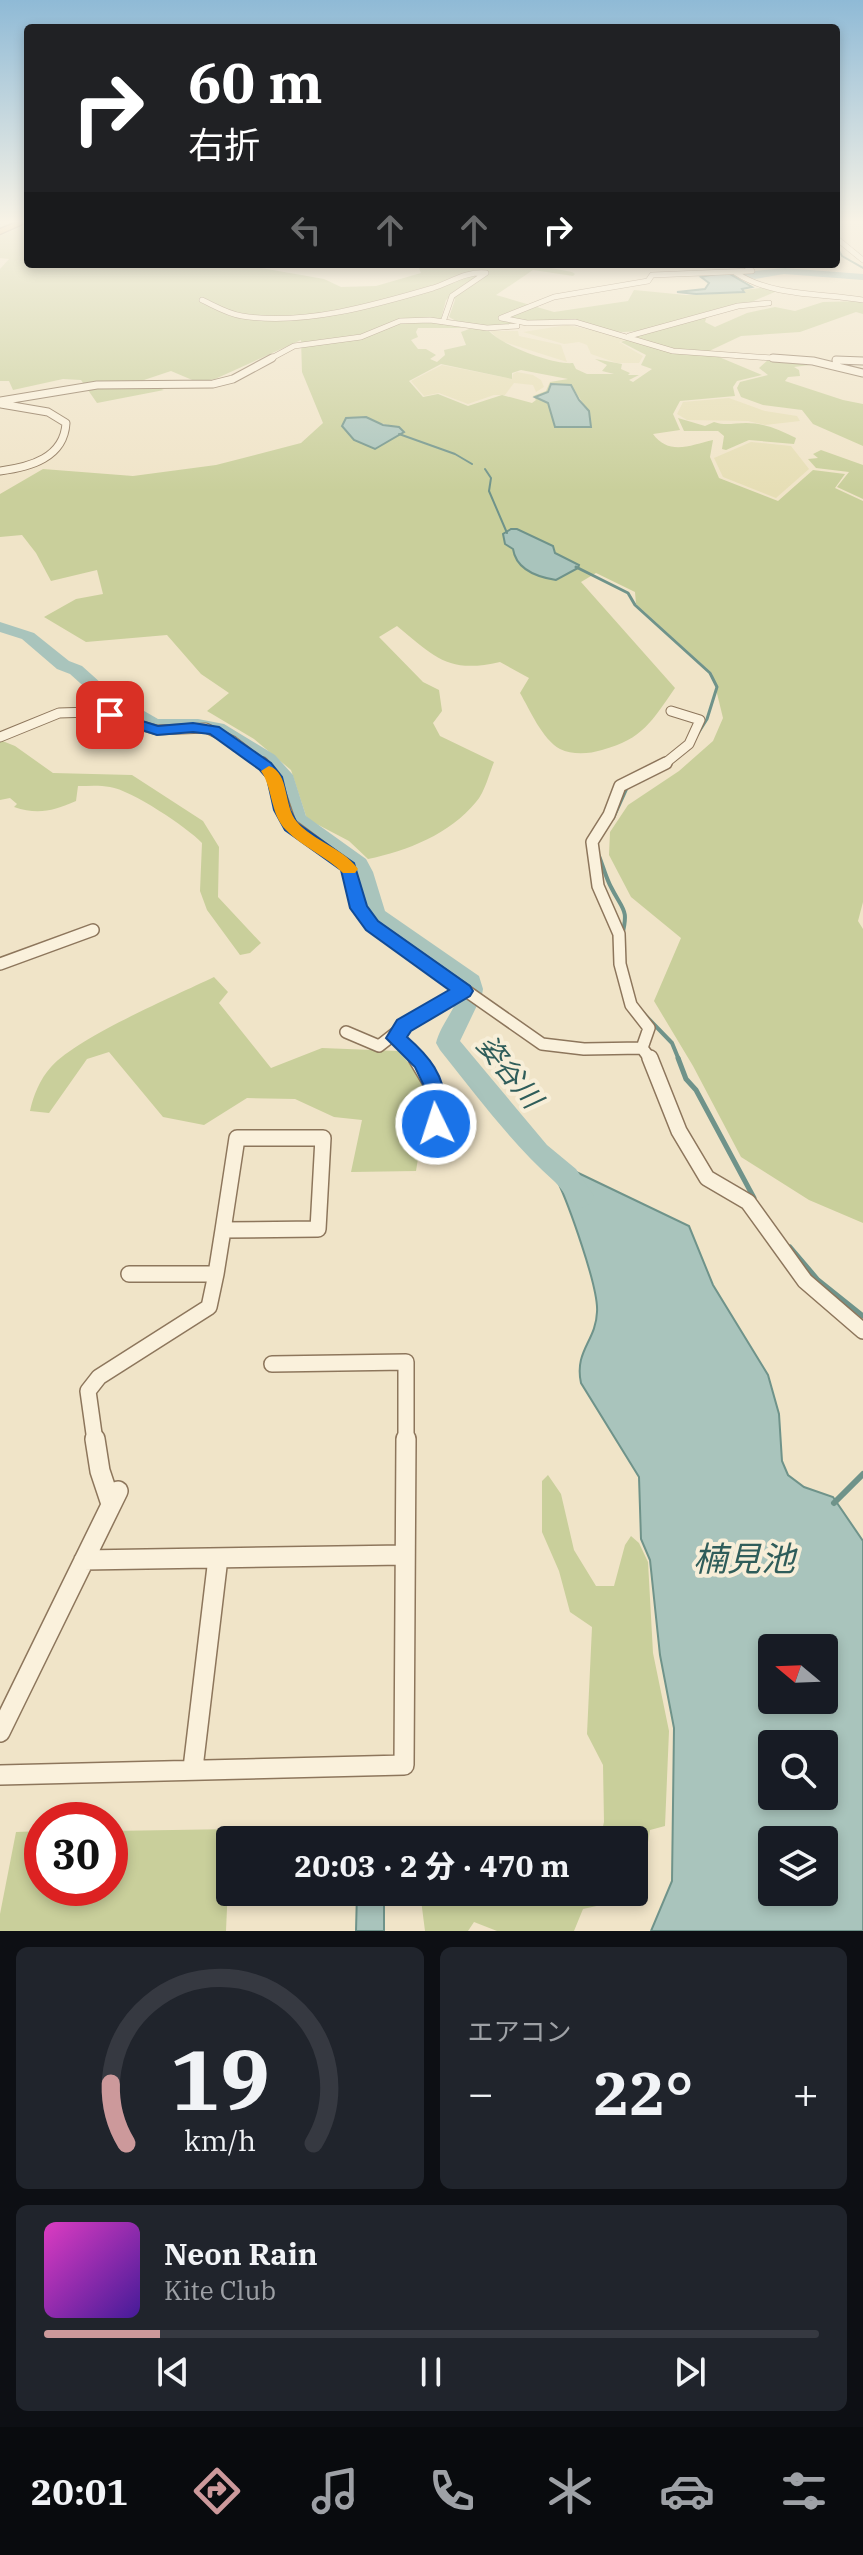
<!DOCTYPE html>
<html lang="ja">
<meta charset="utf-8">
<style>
:root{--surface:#171b24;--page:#20242c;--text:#f1f3f6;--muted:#9ea1a6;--line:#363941;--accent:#cc999b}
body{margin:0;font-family:"IBM Plex Serif","Noto Sans JP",serif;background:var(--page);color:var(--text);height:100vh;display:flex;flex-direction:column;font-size:30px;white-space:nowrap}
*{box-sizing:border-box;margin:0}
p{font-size:26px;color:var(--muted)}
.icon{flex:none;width:44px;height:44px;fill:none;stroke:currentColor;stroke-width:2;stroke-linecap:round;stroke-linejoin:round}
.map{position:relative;height:1931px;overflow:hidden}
.side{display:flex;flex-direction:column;gap:16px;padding:16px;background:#0d0f14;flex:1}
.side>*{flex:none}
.top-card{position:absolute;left:24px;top:24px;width:816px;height:244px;border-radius:8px;box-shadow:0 4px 12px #0003;background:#202124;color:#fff;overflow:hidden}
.needle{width:52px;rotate:289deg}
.controls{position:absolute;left:758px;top:1634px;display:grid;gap:16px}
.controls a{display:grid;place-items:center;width:80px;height:80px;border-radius:8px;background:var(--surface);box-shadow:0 4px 12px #0003;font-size:40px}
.speed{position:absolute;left:24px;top:1802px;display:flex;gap:16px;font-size:40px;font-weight:700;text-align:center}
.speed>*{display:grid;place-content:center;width:104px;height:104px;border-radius:50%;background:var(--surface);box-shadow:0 4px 12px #0003;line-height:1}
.speed .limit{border:12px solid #d22;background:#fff;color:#111}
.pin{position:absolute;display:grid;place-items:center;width:68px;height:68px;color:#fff;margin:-34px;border-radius:16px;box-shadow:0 4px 12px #0006}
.me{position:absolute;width:88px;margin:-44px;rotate:356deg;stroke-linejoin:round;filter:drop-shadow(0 0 6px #0008)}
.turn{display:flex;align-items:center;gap:28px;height:168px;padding:0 32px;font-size:36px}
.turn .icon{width:104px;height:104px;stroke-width:2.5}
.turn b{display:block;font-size:56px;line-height:68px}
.lanes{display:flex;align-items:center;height:76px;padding:0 32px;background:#0003;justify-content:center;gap:40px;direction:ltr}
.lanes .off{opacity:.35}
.big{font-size:60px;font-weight:800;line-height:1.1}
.side .widget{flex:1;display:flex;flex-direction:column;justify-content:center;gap:12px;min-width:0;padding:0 28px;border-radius:12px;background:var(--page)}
.side .dial{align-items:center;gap:0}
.dial svg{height:208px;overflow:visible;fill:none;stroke:var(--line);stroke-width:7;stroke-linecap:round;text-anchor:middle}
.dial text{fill:var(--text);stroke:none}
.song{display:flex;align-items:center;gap:24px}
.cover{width:96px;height:96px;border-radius:12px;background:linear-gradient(135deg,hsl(310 70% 55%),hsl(260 70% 35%))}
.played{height:8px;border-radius:4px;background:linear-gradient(90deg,var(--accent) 15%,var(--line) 15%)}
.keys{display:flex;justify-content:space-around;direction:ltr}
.heat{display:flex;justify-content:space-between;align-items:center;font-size:44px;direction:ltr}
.side .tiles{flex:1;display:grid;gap:16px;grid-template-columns:1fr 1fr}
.widget:last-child{grid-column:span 2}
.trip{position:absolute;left:216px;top:1826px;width:432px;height:80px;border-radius:8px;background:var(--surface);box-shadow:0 4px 12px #0003;font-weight:800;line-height:80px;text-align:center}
.menu{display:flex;height:128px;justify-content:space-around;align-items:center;background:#090b0e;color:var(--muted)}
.menu .icon{width:56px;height:56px}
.menu .on{color:var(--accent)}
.menu b{font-size:36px;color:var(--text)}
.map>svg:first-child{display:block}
</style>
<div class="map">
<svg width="863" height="1931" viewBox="0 0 863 1931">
<rect width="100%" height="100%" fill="#f0e4c8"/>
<path fill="#e6deb5" d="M567,325l64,13 -12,4 24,14 -4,7h-22l-26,-9 -4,-9 -8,-3 -15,2 -41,-12z
M490,331h28l1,5 42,9 6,17 -66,-21z
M442,365l70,14 1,-5 4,-2 16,3 8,5 3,7 -8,5 -3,-7 -19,-2 -9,12h-11l-26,9 -29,-11 -15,3 -13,-15z
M729,398l36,13 32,5 3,5 -35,4 -17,-4 -61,-1 -10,-6 6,-12z
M751,442l40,4 18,23 -33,29 -53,-21 -9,-19z"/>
<path fill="#c9cf9b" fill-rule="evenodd" d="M25,225l3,1v38h210l86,15 17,8 35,-1 45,-13 -4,-9h113l42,8 3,2 -2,2 -40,-6 -37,25 58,17 74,-11 6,-11 52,5 59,-2 -2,-3 25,-3 9,4 -28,12 -41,10 -3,9 10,5 32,-14 28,-6 20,4 28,-9 40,-1v13l-7,-2 -56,20 -59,4 -34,16 55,23 -25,6 -4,6 2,9 -55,5 -7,13 7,16 -27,4c16,22 38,11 60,6l-3,17 9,21 59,23 35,-31 32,4 -10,14 28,13v401l-5,19 5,8v294l-54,-23 -68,-43 -48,-91 -39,-65 27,-63 -50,-41 -22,-42 1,-23 18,-27 51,-34 34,-30 10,-23 -11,-45 -76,-69 -1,-12 -39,-19 -15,9 94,106c-23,33 -32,51 -73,62 -13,4 -30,5 -42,-1 -18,-10 -30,-39 -40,-56l9,-15 -29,-16c-52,12 -65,-5 -103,-36l-18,11 44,45 16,8 3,21 -9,12 7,13 54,26c-5,12 -9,30 -18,40 -26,32 -69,49 -108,57l-19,-18 -42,-22 -16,-49 -37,-31 -47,-28 22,-18 -28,-19 -34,-39 -81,7 -42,-25 32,-18 27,-5 -6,-24 -46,11 -15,-28 -14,-18 -22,2v-43l43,-25 90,7 83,-11 85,-22 22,-20 -21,-51 -1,-32 -86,39 -18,3 -26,-11 -30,10 23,9 -67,13 -16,-23 -18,-1 -50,11 -4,-9h-9v-112l9,-10 -9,-1v-22zM452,295l3,5 -6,17c29,19 85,3 119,4 19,1 36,11 55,11 14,0 30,-5 44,-8l-46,18 25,13 -5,10 11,4 -19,13 -4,-2 10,-5h-11l2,-2 -9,-4 1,-5 -27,-5 12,6 -5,6 12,3h-27l-11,-5 -3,-6c-21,2 -72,-18 -85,-33l-16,-2 -11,4 5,13 -22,5 1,5 -8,7 -7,-3 6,-4 -10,-6h-8l-7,-9 7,-3 -2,-5 2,-4h44l-26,-8 5,-1 5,-19zM441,364l71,15v-6l9,-3 47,9 -18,3 -4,9 -13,5 3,4 -4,3 -30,-8 -34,11 -30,-12 -15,3 -14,-16zM551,384l20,1 17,26 2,16h-35l-7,-24 -12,-7 12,-4zM350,417c18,0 31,8 49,10l-32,17 -5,-1z
M768,360l41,2 1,3 -16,2 5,3 1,6 -12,1 -3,4 58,19 20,4v42l-50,-22 -11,-14 -39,-5 -22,-8 -4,-9 3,-6 28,-7 -9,-7z
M678,418l27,8 9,-4c12,4 19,1 32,1 18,0 34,7 50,15l-2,6 -45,-4 -23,10 -4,-1 2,-13 -6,-5h-34z
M821,450l42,15v34l-26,-12 12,-15 -33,-4 -8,-9 10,-1 -5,-4z
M0,740l15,6 38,27 79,2 71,46 16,26 -1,50 43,46 -11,10 -10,2 -33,-45 -7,-19 2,-48c-15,-16 -71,-53 -92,-56 -10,-2 -22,-1 -32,-1l-2,15c-23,10 -38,14 -62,6l3,-3 -7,-6 -10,2z
M214,977l14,15 -9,11 52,65 51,-20 76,3 25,28 4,24 -11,68 -65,1 11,-52 -28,-3 -39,-18 -48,-1 -43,27 -41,-8 -54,-65 -22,7 -38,54 -19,-2c3,-15 10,-32 21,-44 28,-31 122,-70 163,-90z
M548,1475l13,19 13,56 22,36h18l11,-41 6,-9 8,7 9,19 5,91 16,78 -4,95 -15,4 -6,37 -10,13v-40h-34l4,-18 -1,-57 -16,-31 5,-107 -22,-15 -11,-41 -17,-39v-51z
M487,1826l55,9 3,5h-101z
M235,1829l-1,11h-4l-4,91h-226v-17l16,-82 26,-1v57h68v-57z
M420,1892h205l-6,9 -36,8 -9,22h-77l-23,-9 -6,9h-43z"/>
<path fill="#a9c4bc" stroke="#6f938a" stroke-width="2" fill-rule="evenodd" d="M720,273h8l24,14 -10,2 2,3 -48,2 -19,-2 28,-3 4,-6 -8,-6z
M551,384l20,1 8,15 10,11 2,16h-36l-7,-24 -13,-6 13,-5z
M366,417l17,8 16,2 5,5 -29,17 -21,-9 -12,-14 4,-8z
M511,529h6l36,17 2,7 24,12 -1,3 -22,12c-19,-3 -40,-11 -43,-31l-8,-5 -2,-10z
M570,1169l119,57 24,59 55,90 11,39 3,47 6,14 16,12 29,10 30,44v390h-212l21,-50 2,-153 -14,-73 -10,-95 -9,-21 -2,-62 -58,-94c-7,-32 15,-42 16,-71 2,-24 -29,-109 -40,-132zM824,1648v52h-52v-52zM824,1744v52h-52v-52zM824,1840v52h-52v-52z
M357,1892h27v39h-28z"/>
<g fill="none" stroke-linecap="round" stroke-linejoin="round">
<path stroke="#6f938a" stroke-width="2" d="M836,246l6,10 21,12
M783,264l3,2 -2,5
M399,434l56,20 17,10
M485,469l6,9 -2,13 18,42"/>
<path stroke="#6f938a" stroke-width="3" d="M576,567l52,26 7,12 75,68 7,14 -10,32 -10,16"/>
<path stroke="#6f938a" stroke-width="4" d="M613,818l14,-31
M599,856c4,10 7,22 12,31 12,24 18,21 11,49
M642,1012l30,31 7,17"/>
<path stroke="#6f938a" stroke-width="5" d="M678,1058l8,21 10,11 58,108
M790,1247l28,33 45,36"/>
<path stroke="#6f938a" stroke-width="6" d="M834,1503l29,-29"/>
<path fill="#a9c4bc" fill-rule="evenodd" d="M784,268l79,6v6l-79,-6 -29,5 -20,-6z
M0,622l34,11 35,28 13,5 29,26 47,27h40l26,5 51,31 18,20 13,41 60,43 7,13 12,39 94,65 4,13 -1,6 -22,46 87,104 29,24 18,27 -4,8 -9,4c-13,-5 -16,-16 -26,-26 -44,-39 -78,-86 -115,-132l-4,-7c5,-21 24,-37 24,-58l-90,-63 -11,-20 -8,-34 -59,-42 -8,-16 -10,-36 -39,-30 -27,-14 -60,-2 -49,-28 -29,-26 -13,-5 -35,-30 -22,-7z"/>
<g stroke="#8d765c" stroke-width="6">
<path id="minor-far5" d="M836,238l27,22
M744,264l8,7 -100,4 -4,6 -94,16 -53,21 26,5 48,-1 98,29 128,9
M736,273c37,24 85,20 127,27
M202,300c13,6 26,14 40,16 61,10 133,-11 191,-28 18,-6 34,-17 53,-15l-34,23 -9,26
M629,336l109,-30 31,-3
M268,360l26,-14 67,-9 39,-16 30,-1 57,8 30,-2
M836,360h3"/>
</g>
<g stroke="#8d765c" stroke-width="9">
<path id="minor-far4" d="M773,358l40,3 50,12
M836,360l27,1
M0,401l97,-16 116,-1 20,-5 39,-21
M0,471c30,-4 64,-13 66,-48l-18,-11 -47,-8"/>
</g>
<g stroke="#8d765c" stroke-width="11">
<path id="minor-far3" d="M0,737l59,-24 32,-1 66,18 49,-2 27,13 31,24
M663,765l26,-21 11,-24 -29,-9"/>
</g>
<g stroke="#8d765c" stroke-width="14">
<path id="minor-far2" d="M262,763l12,14 16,47 58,43 11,41 13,17 170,119 42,5 58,-1 9,12
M0,964l93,-34
M346,1032l33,14 36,-28 48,-27
M396,1038l22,22
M642,1048l7,-20 -18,-23 -11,-41 -1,-30 -21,-48 -6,-44 17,-27 11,-29 46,-23"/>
</g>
<g stroke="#8d765c" stroke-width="18">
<path id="minor-far1" d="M416,1058l16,27 4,39
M650,1058l29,73 28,47 41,24 57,79 58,50
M237,1138h86l-5,91 -95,1z
M216,1274l7,-44
M272,1364l134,-2v79
M95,1441l-7,-50 11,-14 110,-70 7,-33h-87"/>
</g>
<g stroke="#8d765c" stroke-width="22">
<path id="minor" d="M95,1439l5,32 11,33
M84,1560l320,-5
M0,1732l118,-241
M193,1768l25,-210
M0,1775l404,-10 2,-326"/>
</g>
<g stroke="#5b4430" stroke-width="3">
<path id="highway" d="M18,222h9l-27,12v-5z"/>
</g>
<use href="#minor-far5" stroke="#faf1dc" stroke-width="5"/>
<use href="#minor-far4" stroke="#faf1dc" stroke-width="7"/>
<use href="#minor-far3" stroke="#faf1dc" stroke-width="9"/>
<use href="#minor-far2" stroke="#faf1dc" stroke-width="11"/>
<use href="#minor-far1" stroke="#faf1dc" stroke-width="15"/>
<use href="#minor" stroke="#faf1dc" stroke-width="19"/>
<use href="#highway" fill="#e0a458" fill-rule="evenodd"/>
</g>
<linearGradient id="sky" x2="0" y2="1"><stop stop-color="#8fbad6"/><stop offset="0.45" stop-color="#f8f3e6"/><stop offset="1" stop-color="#f8f3e6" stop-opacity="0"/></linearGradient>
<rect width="863" height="492" fill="url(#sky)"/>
<path fill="#1a73e8" stroke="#114b97" stroke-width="2" d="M110,711l48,15 35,-3 26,4 52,36 11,14 8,33 7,13 57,40 13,43 11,15 92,65 3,5 -3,5 -59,35 -4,6c23,20 37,38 39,69 0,9 2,16 -2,25l-8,2 -7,-2 -5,-45 -9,-19 -29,-29 11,-18 52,-30 -83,-60 -16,-22 -9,-38 -56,-40 -11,-20 -7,-32 -7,-8 -50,-36 -17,-2 -36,3 -52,-17 -2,-3z"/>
<path fill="#f59e0b" d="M269,766c21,7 14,40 28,56 16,19 45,25 61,47l-3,4h-12c-17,-17 -41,-26 -57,-43 -16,-16 -13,-42 -25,-59z"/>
<g text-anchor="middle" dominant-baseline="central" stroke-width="8" stroke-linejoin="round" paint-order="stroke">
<g font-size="28" font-style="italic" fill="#2f5d5a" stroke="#f7eed8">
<text transform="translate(510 1071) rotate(51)">姿谷川</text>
</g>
<g font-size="34" font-style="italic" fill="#2f5d5a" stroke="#f7eed8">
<text x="744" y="1558">楠見池</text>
</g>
</g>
</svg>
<div class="controls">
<a><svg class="needle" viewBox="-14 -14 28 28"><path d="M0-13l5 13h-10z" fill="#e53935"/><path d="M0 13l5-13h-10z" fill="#9ea1a6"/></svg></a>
<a><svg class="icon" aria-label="search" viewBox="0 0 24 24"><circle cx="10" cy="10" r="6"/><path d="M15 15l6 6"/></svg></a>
<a><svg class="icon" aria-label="layers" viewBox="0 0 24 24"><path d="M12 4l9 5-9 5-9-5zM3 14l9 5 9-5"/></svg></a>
</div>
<div class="speed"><div class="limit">30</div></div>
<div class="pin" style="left:110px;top:715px;background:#d93025"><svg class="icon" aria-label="arrive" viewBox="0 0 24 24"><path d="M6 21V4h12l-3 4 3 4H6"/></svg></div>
<svg class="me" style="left:436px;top:1124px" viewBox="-20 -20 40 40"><circle r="17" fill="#1a73e8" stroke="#fff" stroke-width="3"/><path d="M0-11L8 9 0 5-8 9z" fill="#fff"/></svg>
<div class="trip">20:03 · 2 分 · 470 m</div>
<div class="top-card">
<div class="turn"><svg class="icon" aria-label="right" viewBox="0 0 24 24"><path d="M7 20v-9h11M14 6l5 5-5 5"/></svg><div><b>60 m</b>右折</div></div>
<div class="lanes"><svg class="icon off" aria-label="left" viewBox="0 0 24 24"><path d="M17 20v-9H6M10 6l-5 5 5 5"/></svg><svg class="icon off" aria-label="ahead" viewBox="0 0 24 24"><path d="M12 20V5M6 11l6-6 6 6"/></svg><svg class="icon off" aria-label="ahead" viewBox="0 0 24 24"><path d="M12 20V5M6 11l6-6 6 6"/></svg><svg class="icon" aria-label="right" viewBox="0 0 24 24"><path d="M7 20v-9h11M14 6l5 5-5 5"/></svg></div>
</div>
</div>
<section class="side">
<div class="tiles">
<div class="widget dial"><svg viewBox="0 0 100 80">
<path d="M14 69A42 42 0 1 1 86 69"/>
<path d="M14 69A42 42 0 0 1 8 46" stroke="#cc999b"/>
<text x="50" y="56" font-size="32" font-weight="700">19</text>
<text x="50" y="72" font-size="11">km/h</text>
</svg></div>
<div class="widget"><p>エアコン</p>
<div class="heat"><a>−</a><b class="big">22°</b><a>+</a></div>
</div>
<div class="widget">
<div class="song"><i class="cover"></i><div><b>Neon Rain</b><p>Kite Club</p></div></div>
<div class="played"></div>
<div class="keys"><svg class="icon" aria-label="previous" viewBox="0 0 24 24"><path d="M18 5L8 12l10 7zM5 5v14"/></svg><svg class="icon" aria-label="pause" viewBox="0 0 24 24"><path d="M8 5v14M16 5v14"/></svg><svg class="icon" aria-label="next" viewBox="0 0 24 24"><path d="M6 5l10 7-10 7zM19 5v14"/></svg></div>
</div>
</div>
</section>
<nav class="menu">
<b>20:01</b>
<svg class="icon on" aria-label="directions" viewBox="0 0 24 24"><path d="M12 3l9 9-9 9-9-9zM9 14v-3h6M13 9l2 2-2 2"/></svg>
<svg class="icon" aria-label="music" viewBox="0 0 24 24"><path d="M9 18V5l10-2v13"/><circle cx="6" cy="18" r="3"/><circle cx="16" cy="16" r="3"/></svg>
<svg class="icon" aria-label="phone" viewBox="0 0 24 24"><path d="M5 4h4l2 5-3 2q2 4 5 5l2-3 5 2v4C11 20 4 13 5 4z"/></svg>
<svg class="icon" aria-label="climate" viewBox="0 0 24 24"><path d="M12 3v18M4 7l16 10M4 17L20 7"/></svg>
<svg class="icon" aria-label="car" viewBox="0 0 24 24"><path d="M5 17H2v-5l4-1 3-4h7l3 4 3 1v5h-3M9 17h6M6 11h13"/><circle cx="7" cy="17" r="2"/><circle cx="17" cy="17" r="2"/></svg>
<svg class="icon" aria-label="filters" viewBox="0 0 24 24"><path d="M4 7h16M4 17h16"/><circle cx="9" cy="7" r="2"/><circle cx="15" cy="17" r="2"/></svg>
</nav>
